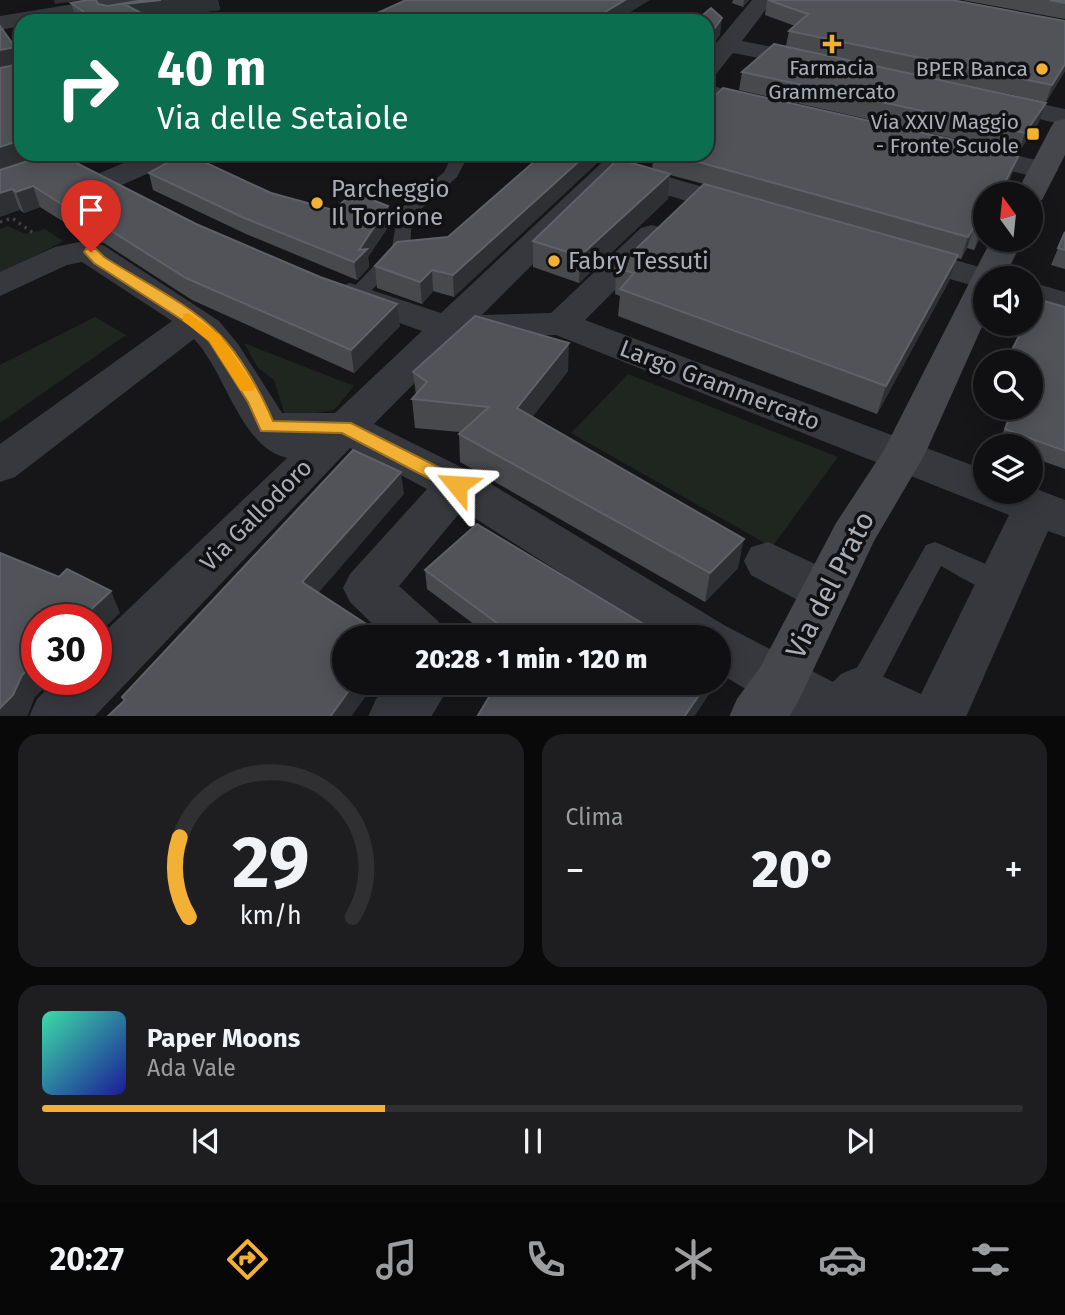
<!DOCTYPE html>
<html lang="it">
<meta charset="utf-8">
<style>
:root{--surface:#101012;--page:#1e1e20;--text:#f1f3f6;--muted:#9c9d9f;--line:#303032;--accent:#f2b134}
body{margin:0;font-family:"Fira Sans",sans-serif;background:var(--page);color:var(--text);height:100vh;display:flex;flex-direction:column;font-size:26px;white-space:nowrap}
*{box-sizing:border-box;margin:0}
p{font-size:23px;color:var(--muted)}
.icon{flex:none;width:38px;height:38px;fill:none;stroke:currentColor;stroke-width:2;stroke-linecap:round;stroke-linejoin:round}
.map{position:relative;height:716px;overflow:hidden}
.drawer{display:flex;flex-direction:column;gap:18px;padding:18px;background:#09090a;flex:1}
.drawer>*{flex:none}
.guide{position:absolute;left:14px;top:14px;width:700px;height:147px;border-radius:21px;box-shadow:0 4px 18px #0003,0 0 0 2px var(--line);background:#0b6e4f;color:#fff;overflow:hidden}
.needle{width:46px;rotate:345deg}
.buttons{position:absolute;left:973px;top:182px;display:grid;gap:14px}
.buttons a{display:grid;place-items:center;width:70px;height:70px;border-radius:50%;background:var(--surface);box-shadow:0 4px 18px #0003,0 0 0 2px var(--line);font-size:35px}
.speed{position:absolute;left:21px;top:604px;display:flex;gap:14px;font-size:35px;font-weight:700;text-align:center}
.speed>*{display:grid;place-content:center;width:91px;height:91px;border-radius:50%;background:var(--surface);box-shadow:0 4px 18px #0003,0 0 0 2px var(--line);line-height:1}
.speed .limit{border:10px solid #d22;background:#fff;color:#111}
.pin{position:absolute;display:grid;place-items:center;width:60px;height:60px;color:#fff;margin:-72px -30px;border-radius:50% 50% 50% 0;rotate:-45deg;box-shadow:0 0 7px #0007}
.pin .icon{rotate:45deg}
.me{position:absolute;width:77px;margin:-38px;rotate:297deg;stroke-linejoin:round;filter:drop-shadow(0 0 5px #0008)}
.turn{display:flex;align-items:center;gap:24px;height:147px;padding:0 28px;font-size:32px}
.turn .icon{width:91px;height:91px;stroke-width:2.5}
.turn b{display:block;font-size:49px;line-height:60px}
.big{font-size:52px;font-weight:800;line-height:1.1}
.drawer .tile{flex:1;display:flex;flex-direction:column;justify-content:center;gap:10px;min-width:0;padding:0 24px;border-radius:21px;background:var(--page)}
.drawer .dial{align-items:center;gap:0}
.dial svg{height:182px;overflow:visible;fill:none;stroke:var(--line);stroke-width:7;stroke-linecap:round;text-anchor:middle}
.dial text{fill:var(--text);stroke:none}
.song{display:flex;align-items:center;gap:21px}
.cover{width:84px;height:84px;border-radius:10px;background:linear-gradient(135deg,hsl(160 70% 55%),hsl(240 70% 35%))}
.played{height:7px;border-radius:4px;background:linear-gradient(90deg,var(--accent) 35%,var(--line) 35%)}
.keys{display:flex;justify-content:space-around;direction:ltr}
.heat{display:flex;justify-content:space-between;align-items:center;font-size:38px;direction:ltr}
.drawer .tiles{flex:1;display:grid;gap:18px;grid-template-columns:1fr 1fr}
.tile:last-child{grid-column:span 2}
.trip{position:absolute;left:332px;top:625px;width:399px;height:70px;border-radius:35px;background:var(--surface);box-shadow:0 4px 18px #0003,0 0 0 2px var(--line);font-weight:800;line-height:70px;text-align:center}
.tab-bar{display:flex;height:112px;justify-content:space-around;align-items:center;background:#060607;color:var(--muted)}
.tab-bar .icon{width:49px;height:49px}
.tab-bar .current{color:var(--accent)}
.tab-bar b{font-size:32px;color:var(--text)}
.map>svg:first-child{display:block}
</style>
<div class="map">
<svg width="1065" height="717" viewBox="0 0 1065 717">
<rect width="100%" height="100%" fill="#161618"/>
<path fill="#1e261f" d="M8,226l17,8 20,-5 18,12 -63,35v-47z
M95,317l31,18 -126,88v-58z
M244,343l110,43 -20,24 -48,8 -12,-38 -16,-12z
M628,374l210,83 -66,90 -201,-114z"/>
<g fill="none" stroke-linecap="round" stroke-linejoin="round">
<path stroke="#3d3f44" stroke-width="2.5" stroke-dasharray="2 3.5" stroke-linecap="butt" d="M153,16l13,5"/>
<path stroke="#3d3f44" stroke-width="3.5" stroke-dasharray="2.5 4.5" stroke-linecap="butt" d="M0,222l12,-4 24,17"/>
<path fill="#37383d" fill-rule="evenodd" d="M453,154h16l-12,23 -45,40 -2,31 -47,52h-14l-3,-4 3,-4 43,-45 6,-36 46,-39z
M935,542l76,33 4,8 -4,8c-21,7 -51,-15 -70,-25l-70,134 -11,4 -11,-4 -4,-9 4,-9 77,-137z"/>
<path fill="#37383d" fill-rule="evenodd" d="M98,0h47l-10,6 -85,15h-29v5l-21,4v-14z
M752,0h21l-31,41 82,16 4,5 -4,5 -8,2 -83,-16 -17,21 -9,2v-22z
M707,85l67,15 4,6 -4,6 -9,2 -58,-13z
M991,93l74,16v16l-83,-19 -4,-5 4,-5z
M964,143l89,21 5,6 -5,6 -10,3 -89,-22 -4,-6 4,-6z
M50,154h40l-4,6 -86,32v-19z
M145,154h38l-4,6 -62,27 -11,3 -11,-3 -4,-6 4,-6z
M611,154h30l-10,12 123,36 5,7 -5,7 -11,2 -126,-38 -135,135 69,-2 90,-85 11,-3 11,3 5,7 -5,7 -78,78 400,150v22h46v-5l34,13v37l-17,-6 -82,186h-174l-73,-44v-36h-58l-199,-127 -63,76 39,35 8,16h-60l-36,-35 -7,-14 7,-14 77,-85 -77,-41 -256,269h-65l8,-18 20,-20h39v-39l191,-182c-47,-11 -60,-84 -93,-119l-179,138 -15,5v-38l172,-123 -90,-59 -15,3 -67,31v-24l55,-25 24,-5 24,3 116,76 19,23 44,69h53l87,-82 -84,-30 -6,-7 6,-7 12,-4 12,4 79,26zM556,335l453,180 -88,179 -61,-28 -19,8 -8,8 -109,-57 -251,-152 -99,-49 85,-86z
M902,245l95,27 5,6h-17v11l-95,-27 -5,-7 5,-7z
M1031,282l34,10v22l-34,-10z
M768,542l75,35 7,14 -7,14 -18,6 -18,-6 -56,-30 -7,-14 7,-14z
M390,682h62l-21,35h-63l8,-18z"/>
<path fill="#45474d" fill-rule="evenodd" d="M1065,119v36l-23,45 -11,3v-9h-15l35,-67 4,-6z
M991,240h32l-19,38h-19v42l-60,134 -51,87 -75,159 -10,17h-60l8,-18 24,-33 75,-143 48,-73z"/>
</g>
<path fill="#47494d" d="M144,0h74l2,10 -70,8 6,3h-78l-2,-2 -5,-16 37,3z
M733,0h16l-6,7 -11,-4z
M767,0l298,71 -19,31 -160,-34 153,54 -21,31 -279,-63 3,-18 44,-26 3,-15 6,-5 -30,-11z
M962,0h103v19z
M543,154l-89,143 -21,-6 -11,13 -45,-16 -2,-22 73,-29z
M654,154h53l304,23 -37,73 -7,-2 -6,11 -4,-1 -8,23 -72,133 -259,-98 2,-20 -5,-2 1,-26 88,-84 -34,-9 -2,24 -89,84 -46,-16v-26l119,-72z
M0,170l196,54 204,102 -46,47 -162,-73 -88,-57 -10,-2 -54,-34 -16,6 -4,-3z
M149,173l122,20 62,17 55,-4 2,18 -22,33 1,10 -12,13 -111,-46 -93,-44z
M1065,232v37l-14,-4z
M1065,307v162l-34,-12v-11h-30l-3,-1 33,-83h-25l19,-38z
M568,371l-36,46 206,151 -33,34 -245,-140 -1,-28 1,-2 -45,-4 -3,-29 4,-4 -3,-23z
M425,570l240,67h-174l-64,-48z"/>
<path fill="#2f3033" d="M54,0h28l-27,4z
M161,0h57l2,10 -92,11 -4,-17z
M625,0h25l-34,21h-26z
M744,0h5l-6,7z
M722,18l-2,17 -13,19v-15z
M15,47l6,18 -21,4v-19z
M1065,64v7l-19,31 6,-17z
M1046,103l-7,19 -21,31 7,-20z
M21,140v14h19l-1,2 -39,14v-23z
M587,154h20l-153,143 -1,-22z
M1018,157l-7,20 -9,17h-3z
M670,174l-2,25 -89,84 1,-27z
M33,186l7,21 -16,6 -8,-21z
M12,189l8,21 -20,7v-24z
M388,206l2,18 -22,33 1,10 -12,13 -3,-18 5,-12z
M985,221v7l-11,22 7,-21z
M974,227l-7,21 -6,11 7,-22z
M958,255l-9,26 -72,133 9,-28z
M432,270l1,21 -11,13 -2,-22z
M397,304l3,22 -46,47 -3,-23z
M569,343l-1,28 -51,66v-29z
M401,472l3,22 -96,111 -6,-23z
M744,539l-6,29 -33,34 5,-29z
M111,591l9,22 -24,23v-16h-13l1,-4z
M37,661v18h16l-18,18 -8,20h-27v-9l22,-33z
M355,682h21l-25,35h-21z
M708,682h7l-1,5 -20,30h-10z"/>
<path fill="#525359" stroke="#5f6168" stroke-width="2" d="M88,0h8l2,4 10,2 36,-6h17l-37,4 32,17h-59l-26,-18z
M406,0h219l-35,21h-230z
M768,0h184l113,21v43l-13,21 -263,-54 19,-17z
M1050,0h15v3z
M711,8l11,10 -15,21v-18h-11z
M0,26l15,21 -15,3z
M774,44l272,59 -21,30 -283,-61z
M21,48v92l-21,7v-79l15,-3 2,-16z
M723,88l289,65 6,4 -19,37h-14v27l-4,8 -7,-2 -6,10 -298,-83h37v-51z
M49,154h10l137,70 124,53 77,27 -46,46 -165,-72 -89,-56 -10,-2 -54,-34 -17,6 -4,-3 -12,4v-23z
M183,154h4l84,39 62,17 21,-17 34,13 -29,44 8,-1 -13,13 -112,-45 -93,-44z
M543,154h44l-134,121 -21,-5 -12,12 -45,-16 22,-24 51,-5z
M618,159l52,15 -90,82 -47,-15z
M704,184l254,71 -72,131 -266,-97 14,-16 -18,-5z
M1065,232v18l-7,-2z
M1037,299l28,8v144l-60,-22 8,-21h18v-46h-10l-13,-4 17,-34h6v-12z
M475,316l94,27 -52,65 227,131 -34,34 -251,-139 30,-27 -77,-8 15,-17 -14,-10z
M353,450l48,22 -99,110 84,55h-41v45h10l-25,35h-223l18,-17 -3,-3z
M477,524l188,113h-149l-91,-67z
M0,553l59,24 8,-8 44,22 -27,25 -1,4h-46v41l-15,14 -9,20 -13,13z
M498,682h210l-24,35h-207z"/>
<path fill="#f2b134" stroke="#9d7322" stroke-width="2" d="M86,249h10l8,8c37,24 83,45 114,76 21,20 44,61 55,88l78,2 113,57 3,5 -3,5h-13l-109,-57 -81,-2 -13,-29 -39,-61 -19,-16 -96,-62 -10,-11z"/>
<path fill="#f59e0b" d="M188,313l32,22 35,52 -2,4h-12l-32,-50 -26,-20v-7z"/>
<g fill="#f2b134" stroke="#111113" stroke-width="2.5">
<path d="M828.5 33.5h7v7h7v7h-7v7h-7v-7h-7v-7h7z"/>
<circle cx="1042" cy="69" r="7"/>
<rect x="1026" y="127" width="14" height="14" rx="3.5"/>
<circle cx="317" cy="203" r="7"/>
<circle cx="554" cy="261" r="7"/>
</g>
<g text-anchor="middle" dominant-baseline="central" stroke-width="7" stroke-linejoin="round" paint-order="stroke">
<g font-size="21" fill="#a8adb8" stroke="#111113" text-anchor="end">
<text x="832" y="68" text-anchor="middle">Farmacia<tspan x="832" dy="24">Grammercato</tspan></text>
<text x="1028" y="69">BPER Banca</text>
<text x="1019" y="122">Via XXIV Maggio<tspan x="1019" dy="24">- Fronte Scuole</tspan></text>
</g>
<g font-size="24" fill="#a8adb8" stroke="#111113" text-anchor="start">
<text x="331" y="189">Parcheggio<tspan x="331" dy="28">Il Torrione</tspan></text>
<text x="568" y="261">Fabry Tessuti</text>
</g>
<g font-size="24" fill="#a8adb8" stroke="#111113">
<text transform="translate(720 385) rotate(21)">Largo Grammercato</text>
<text transform="translate(256 515) rotate(-45)">Via Gallodoro</text>
</g>
<g font-size="28" fill="#a8adb8" stroke="#111113">
<text transform="translate(830 585) rotate(-63)">Via del Prato</text>
</g>
</g>
</svg>
<div class="buttons">
<a><svg class="needle" viewBox="-14 -14 28 28"><path d="M0-13l5 13h-10z" fill="#e53935"/><path d="M0 13l5-13h-10z" fill="#9c9d9f"/></svg></a>
<a><svg class="icon" aria-label="sound" viewBox="0 0 24 24"><path d="M4 9h4l5-4v14l-5-4H4zM17 9q2 3 0 6"/></svg></a>
<a><svg class="icon" aria-label="search" viewBox="0 0 24 24"><circle cx="10" cy="10" r="6"/><path d="M15 15l6 6"/></svg></a>
<a><svg class="icon" aria-label="layers" viewBox="0 0 24 24"><path d="M12 4l9 5-9 5-9-5zM3 14l9 5 9-5"/></svg></a>
</div>
<div class="speed"><div class="limit">30</div></div>
<div class="pin" style="left:91px;top:252px;background:#d93025"><svg class="icon" aria-label="arrive" viewBox="0 0 24 24"><path d="M6 21V4h12l-3 4 3 4H6"/></svg></div>
<svg class="me" style="left:457px;top:485px" viewBox="-20 -20 40 40"><path d="M0-17L14 15 0 8-14 15z" fill="#f2b134" stroke="#fff" stroke-width="4"/></svg>
<div class="trip">20:28 · 1 min · 120 m</div>
<div class="guide">
<div class="turn"><svg class="icon" aria-label="right" viewBox="0 0 24 24"><path d="M7 20v-9h11M14 6l5 5-5 5"/></svg><div><b>40 m</b>Via delle Setaiole</div></div>
</div>
</div>
<section class="drawer">
<div class="tiles">
<div class="tile dial"><svg viewBox="0 0 100 80">
<path d="M14 69A42 42 0 1 1 86 69"/>
<path d="M14 69A42 42 0 0 1 10 34" stroke="#f2b134"/>
<text x="50" y="56" font-size="32" font-weight="700">29</text>
<text x="50" y="72" font-size="11">km/h</text>
</svg></div>
<div class="tile"><p>Clima</p>
<div class="heat"><a>−</a><b class="big">20°</b><a>+</a></div>
</div>
<div class="tile">
<div class="song"><i class="cover"></i><div><b>Paper Moons</b><p>Ada Vale</p></div></div>
<div class="played"></div>
<div class="keys"><svg class="icon" aria-label="previous" viewBox="0 0 24 24"><path d="M18 5L8 12l10 7zM5 5v14"/></svg><svg class="icon" aria-label="pause" viewBox="0 0 24 24"><path d="M8 5v14M16 5v14"/></svg><svg class="icon" aria-label="next" viewBox="0 0 24 24"><path d="M6 5l10 7-10 7zM19 5v14"/></svg></div>
</div>
</div>
</section>
<nav class="tab-bar">
<b>20:27</b>
<svg class="icon current" aria-label="directions" viewBox="0 0 24 24"><path d="M12 3l9 9-9 9-9-9zM9 14v-3h6M13 9l2 2-2 2"/></svg>
<svg class="icon" aria-label="music" viewBox="0 0 24 24"><path d="M9 18V5l10-2v13"/><circle cx="6" cy="18" r="3"/><circle cx="16" cy="16" r="3"/></svg>
<svg class="icon" aria-label="phone" viewBox="0 0 24 24"><path d="M5 4h4l2 5-3 2q2 4 5 5l2-3 5 2v4C11 20 4 13 5 4z"/></svg>
<svg class="icon" aria-label="climate" viewBox="0 0 24 24"><path d="M12 3v18M4 7l16 10M4 17L20 7"/></svg>
<svg class="icon" aria-label="car" viewBox="0 0 24 24"><path d="M5 17H2v-5l4-1 3-4h7l3 4 3 1v5h-3M9 17h6M6 11h13"/><circle cx="7" cy="17" r="2"/><circle cx="17" cy="17" r="2"/></svg>
<svg class="icon" aria-label="filters" viewBox="0 0 24 24"><path d="M4 7h16M4 17h16"/><circle cx="9" cy="7" r="2"/><circle cx="15" cy="17" r="2"/></svg>
</nav>
